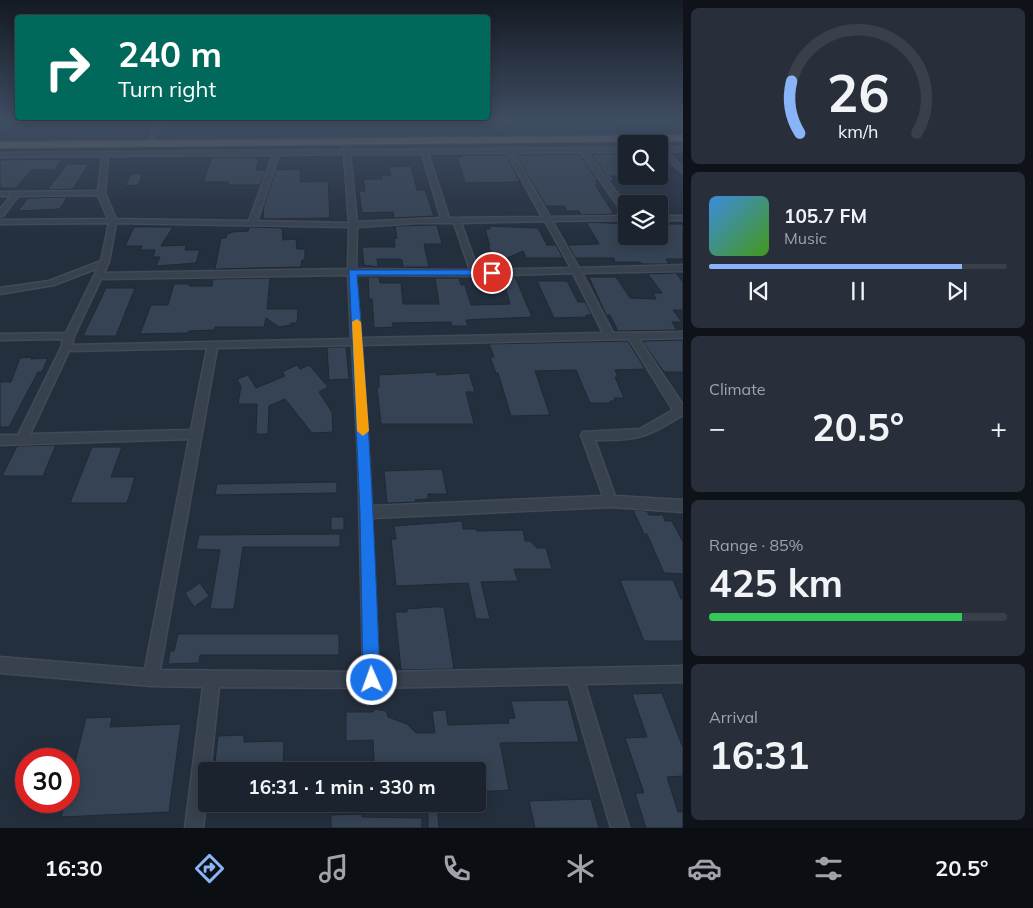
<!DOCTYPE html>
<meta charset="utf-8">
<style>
:root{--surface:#1b232e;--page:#282f3a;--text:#f1f3f6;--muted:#a0a4aa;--line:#39404a;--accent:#8ab4f8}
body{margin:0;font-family:Mulish,sans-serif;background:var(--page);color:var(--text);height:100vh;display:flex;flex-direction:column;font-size:19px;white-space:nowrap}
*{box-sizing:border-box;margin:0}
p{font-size:16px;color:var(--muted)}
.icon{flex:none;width:28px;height:28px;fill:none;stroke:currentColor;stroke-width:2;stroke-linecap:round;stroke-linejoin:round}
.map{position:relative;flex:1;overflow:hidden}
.sheet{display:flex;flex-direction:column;gap:8px;padding:8px;background:#0f1319;width:350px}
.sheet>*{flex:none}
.guide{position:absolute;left:15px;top:15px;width:475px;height:105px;border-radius:5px;box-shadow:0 2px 12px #0003,0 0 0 1px var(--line);background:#00695c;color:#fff;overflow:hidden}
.controls{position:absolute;left:618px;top:135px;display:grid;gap:10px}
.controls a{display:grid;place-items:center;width:50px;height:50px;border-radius:5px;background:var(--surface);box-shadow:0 2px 12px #0003,0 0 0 1px var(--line);font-size:25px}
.speed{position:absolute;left:15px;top:748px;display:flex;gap:10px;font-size:25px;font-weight:700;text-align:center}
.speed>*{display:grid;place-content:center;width:65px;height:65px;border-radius:50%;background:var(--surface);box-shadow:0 2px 12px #0003,0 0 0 1px var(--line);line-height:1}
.speed .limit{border:8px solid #d22;background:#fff;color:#111}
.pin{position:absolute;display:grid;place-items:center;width:42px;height:42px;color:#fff;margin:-21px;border:2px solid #fff;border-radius:50%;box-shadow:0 1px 5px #0007}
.me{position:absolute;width:55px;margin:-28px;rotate:358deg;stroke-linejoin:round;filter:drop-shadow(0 0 4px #0008)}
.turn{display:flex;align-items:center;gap:18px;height:105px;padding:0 20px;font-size:22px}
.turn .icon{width:65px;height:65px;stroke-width:2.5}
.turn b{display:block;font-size:35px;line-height:42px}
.big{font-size:38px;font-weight:700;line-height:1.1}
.sheet .tile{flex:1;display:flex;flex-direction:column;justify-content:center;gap:8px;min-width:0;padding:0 18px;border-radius:8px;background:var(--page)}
.sheet .dial{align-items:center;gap:0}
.dial svg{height:130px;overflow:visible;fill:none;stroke:var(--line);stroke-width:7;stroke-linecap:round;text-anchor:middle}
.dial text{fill:var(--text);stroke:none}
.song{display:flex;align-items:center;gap:15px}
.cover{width:60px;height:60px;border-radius:8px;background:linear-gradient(135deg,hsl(210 70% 55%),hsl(100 70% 35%))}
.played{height:5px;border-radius:2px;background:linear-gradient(90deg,var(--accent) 85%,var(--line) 85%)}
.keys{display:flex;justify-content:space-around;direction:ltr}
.heat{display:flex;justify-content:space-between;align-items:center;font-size:28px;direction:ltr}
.charge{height:8px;border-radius:4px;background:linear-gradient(90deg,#34c759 85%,var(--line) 0)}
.trip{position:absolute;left:198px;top:762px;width:288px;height:50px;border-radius:5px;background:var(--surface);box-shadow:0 2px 12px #0003,0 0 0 1px var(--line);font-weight:700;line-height:50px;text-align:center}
.tab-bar{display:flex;height:80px;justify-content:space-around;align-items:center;background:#0b0e12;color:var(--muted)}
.tab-bar .icon{width:35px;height:35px}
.tab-bar .on{color:var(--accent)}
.tab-bar b{font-size:22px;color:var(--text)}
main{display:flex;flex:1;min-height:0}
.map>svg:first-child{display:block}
</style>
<main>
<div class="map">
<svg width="683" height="828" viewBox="0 0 683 828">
<rect width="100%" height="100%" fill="#242f3e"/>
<path fill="#364354" stroke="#1f2835" d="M579,154l19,27h-3l4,4h-4l19,29 -33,1 -2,-4h-12l-3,-5h-18l-30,-51z
M591,154h35v22h-15l4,5h-5z
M462,155h44l14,27 -55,1 -8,-26h5z
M212,157l47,1 -3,12h10l-6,15h-30l-2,-3h-25z
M62,159l-8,11h-22l-16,18h-16v-28z
M67,164h22l-16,25 -26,1z
M411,166l6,24h8l9,26 -40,2 -1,-6 -31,1 -3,-22h6l-2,-12h19l-1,-4h10l-2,-8z
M300,169v13l28,-1 2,37 -67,1 1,-14 12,-35z
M131,174h12l-5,11 -13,1z
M67,197l-7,12 -42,2 10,-13z
M586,222l40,2v12h33v-12h24v35h-17l3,5h-27l-2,-2h-26v-4h-39l-7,-13 31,-1z
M437,225l5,19h-18l5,23h-26l-1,-7 -3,-1h-22l1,8 -14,-2 -2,-18h33l-1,-9h3l-2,-12z
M489,226l49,2 9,17h9l7,13h-37l-3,-7 -16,7 4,9 -13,1 -10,-22h2l-5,-17h5z
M134,227h39l-12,19 25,-1 -1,5h15l-4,13 -40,3 4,-9h-7l2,-7h-15l2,-4h-17z
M249,227l33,1 1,12 13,-1 1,10h8v11h-3l-1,7 -86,2 6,-31h5l1,-4 6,-2 15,-1z
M676,273l7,9v28h-10l9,12h-10l5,8 -59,1 -8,-16h-4l-17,-38h27l14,21 26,1 -3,-6h9l-14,-19z
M368,277h11l1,6h21l2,21h36l-4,-26h24l2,7h4l6,20 39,-1 -8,-27h13l17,40 -66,3 2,6h-16l-1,-4 -59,1 1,4 -19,1 -2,-29h-3z
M270,278l-3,31h31l-1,14h-6v2l-12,2 -13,-9 -2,9h-49v3l-26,1 -1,2 -48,1 11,-29h17l6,-21h16l-1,2h23l1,-7z
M537,281h30l11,21h7l7,13h-6l1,2 -33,1z
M106,288h29l-19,48h-33z
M683,340v32h-19l-22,-31z
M628,341l17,28 -30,1 3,7h-3l9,21h-10l1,3h-5l1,2h-21l-14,-33 -41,1 15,44 -39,1 -13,-43h-2l-6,-16h4l-5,-13z
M327,347h19l3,32 -20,1z
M32,357l-1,2 17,-1 -6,14h-4l-29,55h-9v-45h11l9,-24z
M297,365l3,4 9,-4 19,22 -9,5 13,20 1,20 -21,1 -27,-34 -16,7 -1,28h-12l1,-30h-19l3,-17 -4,-8 11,-4 8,13 29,-12 -3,-4z
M436,372l1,3 32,-2 6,19h-9l8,32h-93l-4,-37h2v-12z
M56,445l-13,31h-41l15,-30z
M92,447h30l-11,30h24l-8,26h-57z
M442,469l5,25h-19v5l-13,1 1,2 -29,1 -3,-32z
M337,482v11l-122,2 2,-11z
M633,510l14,1 2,4h14l2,6h7l11,21v32l-19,-1 -17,-39h-3z
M331,517h13v13h-13z
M462,521l1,8h13l1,2 46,-1 2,11h5l7,7h9l6,21h-38l4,12 -37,1 9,37h-14l-8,-36 -72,3 -5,-47h5l-2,-13z
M340,534v13h-97l-9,62h-24l10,-59 -24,-1 3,-14z
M620,580h53l8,19h2v42h-39z
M200,583l9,13 -15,11 -9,-14z
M434,607h10l10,62 -53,1 -6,-58h12v-3z
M178,634h161v21h-139l-1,8 -31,1 2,-13h4z
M662,693l21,55v28l-16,1 11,35h5v16h-37l-11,-35h9l-19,-55 22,-1 -15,-43z
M568,700l11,42 -79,1 9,47 -33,2v-21h-105v-10h3l-1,-21 -27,1v-29h27l1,-3 12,2 2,6 19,7 9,9h19l-3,-22 14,-1 2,15 61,-2 -1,-4 7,-1 -4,-17z
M112,717l-2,10 71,-3 -12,88 -108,5 4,-16h4v-15l17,-68z
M244,735v7l40,-1 -1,30h-69l4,-35z
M591,799l8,29h-64l-6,-27z
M428,804h9l2,24h-11z
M362,814v3l60,1v10h-91v-13z"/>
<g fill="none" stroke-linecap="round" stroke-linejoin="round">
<g stroke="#414a57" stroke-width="3">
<path id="street" d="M157,121h6l-10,19h-4z
M346,144l3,2 1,4 276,-2v4h-39l39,54v7h-3l-43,-61 -67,1 37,64 76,-1v4l-74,1 27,47 104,-3v6l-101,2 31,60 70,-1v6l-44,1 44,66v10c-37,22 -44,26 -88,25l20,56 68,4v12l-72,-5 -239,11 7,154 304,-6v16l-98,2 44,144h-18l-42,-144 -198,4 -152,-1 -9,84h-4v32l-3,25h-18l18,-141 -52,-1 -151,-13v-16l145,12 44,-230 -189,6v-10h18l43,-87 2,-9 -63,1v-6l66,-1 32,-65 -44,17 -54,9v-6l49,-7 52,-20 8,-38 -109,1v-4l108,-1 -10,-24 -80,1 -15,20h-3v-7l11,-13h-11v-4l98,-1 4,-35 -102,1v-4l343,-3v-4zM428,153h79l35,64 -93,1zM344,154l5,69 -92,-2 22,-66zM350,154h72l19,64 -84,4zM273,155l-24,66 -133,-2 -11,-26 3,-37zM545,221l26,47 -93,2 -17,-47zM116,223l233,4 -1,42 -244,4 5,-11zM418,223h36l16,47 -114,-1 1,-42zM573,273l30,60 -242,5 -5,-63 119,1zM348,275l3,64 -279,6 2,-9 27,-57zM629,339l44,71 -33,19 -57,3 -2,3 22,61 -231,10 -10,-161zM352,345l6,112 5,215 -203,-2 57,-322zM207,348l-16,82 -161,4 39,-83z
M683,147v4l-17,1 17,15v6l-24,-21v-4z
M659,216h24v4h-24z"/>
</g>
<g stroke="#434c59" stroke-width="2">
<path id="highway" d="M683,135v6l-683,7v-6z"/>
</g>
<use href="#street" fill="#38414e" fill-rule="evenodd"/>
<use href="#highway" fill="#746855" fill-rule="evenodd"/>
<path stroke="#5a6575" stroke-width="2" stroke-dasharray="3 3" stroke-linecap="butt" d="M0,122l147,-1"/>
</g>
<linearGradient id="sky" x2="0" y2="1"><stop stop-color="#141a22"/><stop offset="0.51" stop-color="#3f4d63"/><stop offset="1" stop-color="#3f4d63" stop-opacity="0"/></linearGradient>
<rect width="683" height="237" fill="url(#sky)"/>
<path fill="#1a73e8" stroke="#114b97" d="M349,270h143l4,3 -4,2h-135c12,135 18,270 23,405l-3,6 -5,3 -6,-3 -3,-6 -3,-168z"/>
<path fill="#f59e0b" d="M357,319l4,3 8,109 -6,5 -6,-5 -5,-109z"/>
</svg>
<div class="controls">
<a><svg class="icon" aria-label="search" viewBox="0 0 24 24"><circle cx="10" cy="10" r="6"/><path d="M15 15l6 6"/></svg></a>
<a><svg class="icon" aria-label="layers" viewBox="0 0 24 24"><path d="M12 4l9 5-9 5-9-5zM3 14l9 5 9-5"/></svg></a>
</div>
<div class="speed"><div class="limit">30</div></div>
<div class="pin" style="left:492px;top:273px;background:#d93025"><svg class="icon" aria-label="arrive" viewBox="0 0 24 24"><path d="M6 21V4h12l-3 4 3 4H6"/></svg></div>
<svg class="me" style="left:372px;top:680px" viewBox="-20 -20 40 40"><circle r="17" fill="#1a73e8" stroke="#fff" stroke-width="3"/><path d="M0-11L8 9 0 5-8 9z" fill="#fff"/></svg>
<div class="trip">16:31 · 1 min · 330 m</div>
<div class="guide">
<div class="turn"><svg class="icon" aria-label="right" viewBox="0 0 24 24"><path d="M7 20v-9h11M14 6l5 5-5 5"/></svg><div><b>240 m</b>Turn right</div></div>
</div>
</div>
<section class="sheet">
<div class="tile dial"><svg viewBox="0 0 100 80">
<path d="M14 69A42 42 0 1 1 86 69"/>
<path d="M14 69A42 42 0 0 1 9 37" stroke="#8ab4f8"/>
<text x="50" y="56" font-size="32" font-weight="700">26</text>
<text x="50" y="72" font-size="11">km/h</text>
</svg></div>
<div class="tile">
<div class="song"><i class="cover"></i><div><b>105.7 FM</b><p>Music</p></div></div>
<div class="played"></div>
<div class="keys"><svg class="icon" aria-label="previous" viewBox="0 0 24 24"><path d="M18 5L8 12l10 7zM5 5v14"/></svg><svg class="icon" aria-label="pause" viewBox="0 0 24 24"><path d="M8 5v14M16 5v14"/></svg><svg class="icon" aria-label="next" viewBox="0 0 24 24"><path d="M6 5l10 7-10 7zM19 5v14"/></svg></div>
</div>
<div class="tile"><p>Climate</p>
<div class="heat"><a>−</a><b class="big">20.5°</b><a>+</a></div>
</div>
<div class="tile"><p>Range · 85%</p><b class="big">425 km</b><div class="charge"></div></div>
<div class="tile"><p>Arrival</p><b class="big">16:31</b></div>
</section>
</main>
<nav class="tab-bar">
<b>16:30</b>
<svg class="icon on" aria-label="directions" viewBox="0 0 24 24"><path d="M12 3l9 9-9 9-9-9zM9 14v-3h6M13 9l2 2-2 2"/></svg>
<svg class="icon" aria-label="music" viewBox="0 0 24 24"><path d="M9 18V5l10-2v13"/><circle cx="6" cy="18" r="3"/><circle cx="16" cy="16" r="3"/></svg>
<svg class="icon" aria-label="phone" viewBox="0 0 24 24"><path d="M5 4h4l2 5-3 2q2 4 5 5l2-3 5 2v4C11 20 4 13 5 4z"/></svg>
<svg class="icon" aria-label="climate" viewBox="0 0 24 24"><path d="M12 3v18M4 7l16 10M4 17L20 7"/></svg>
<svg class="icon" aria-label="car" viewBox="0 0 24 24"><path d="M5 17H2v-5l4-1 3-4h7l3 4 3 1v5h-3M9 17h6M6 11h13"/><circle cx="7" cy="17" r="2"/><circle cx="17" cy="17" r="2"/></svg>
<svg class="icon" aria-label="filters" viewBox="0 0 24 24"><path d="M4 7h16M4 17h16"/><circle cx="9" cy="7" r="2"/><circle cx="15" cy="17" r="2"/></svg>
<b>20.5°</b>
</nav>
